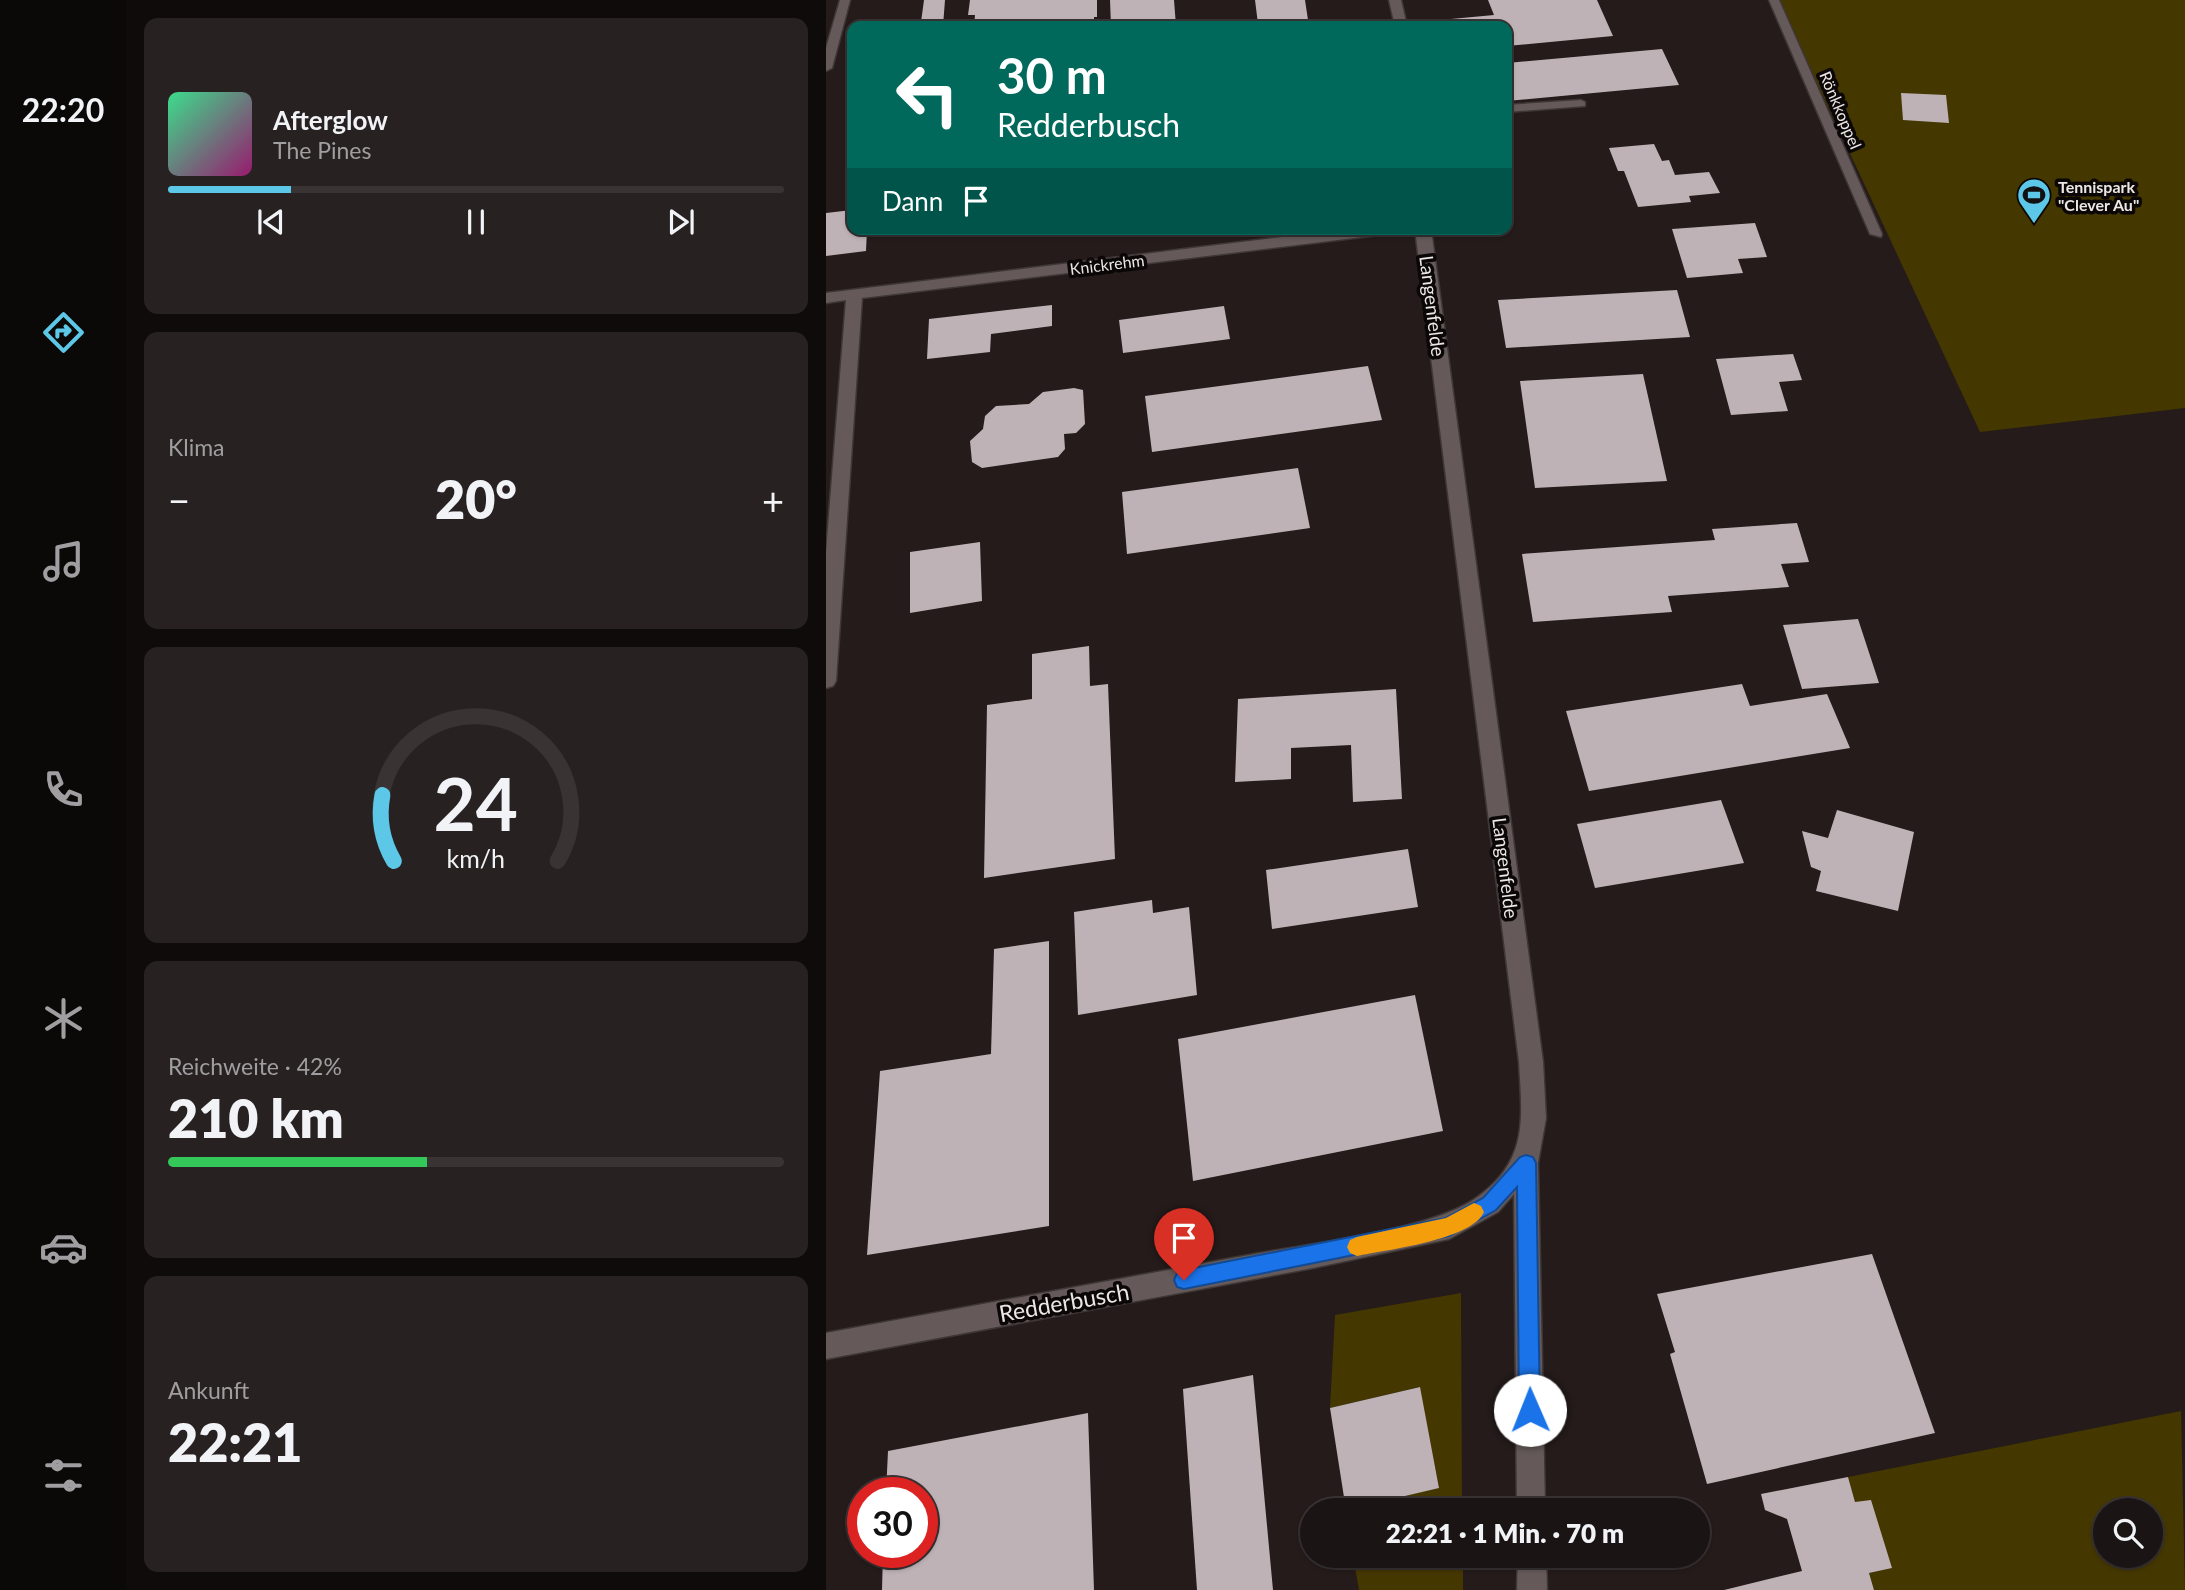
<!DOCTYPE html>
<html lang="de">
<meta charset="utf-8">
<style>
:root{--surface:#1b1414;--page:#282122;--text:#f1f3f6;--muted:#a09ea0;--line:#393334;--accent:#5dc7e8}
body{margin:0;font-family:Lato,sans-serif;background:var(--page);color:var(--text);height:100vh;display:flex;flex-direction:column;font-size:26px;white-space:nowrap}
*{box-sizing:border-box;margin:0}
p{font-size:23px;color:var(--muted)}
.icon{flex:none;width:38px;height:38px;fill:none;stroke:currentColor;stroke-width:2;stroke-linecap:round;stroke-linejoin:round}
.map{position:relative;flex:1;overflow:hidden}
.panel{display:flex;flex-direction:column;gap:18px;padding:18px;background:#0f0b0b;width:700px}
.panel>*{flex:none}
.top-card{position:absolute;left:21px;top:21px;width:665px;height:214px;border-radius:14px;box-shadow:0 2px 5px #0004,0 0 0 2px var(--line);background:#00695c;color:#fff;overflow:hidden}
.fabs{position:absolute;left:1267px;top:1498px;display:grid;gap:14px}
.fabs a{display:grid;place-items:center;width:70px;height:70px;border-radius:50%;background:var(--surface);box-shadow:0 2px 5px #0004,0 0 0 2px var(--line);font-size:35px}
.speed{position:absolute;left:21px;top:1477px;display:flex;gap:14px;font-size:35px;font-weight:700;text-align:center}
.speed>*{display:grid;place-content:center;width:91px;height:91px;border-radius:50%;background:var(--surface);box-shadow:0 2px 5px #0004,0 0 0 2px var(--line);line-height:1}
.speed .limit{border:10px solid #d22;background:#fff;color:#111}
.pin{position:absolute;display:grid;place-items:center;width:60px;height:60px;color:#fff;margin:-72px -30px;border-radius:50% 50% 50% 0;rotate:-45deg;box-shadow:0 0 7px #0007}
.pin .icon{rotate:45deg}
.me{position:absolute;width:77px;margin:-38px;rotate:359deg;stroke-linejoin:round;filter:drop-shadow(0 0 5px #0008)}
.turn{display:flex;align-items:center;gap:24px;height:147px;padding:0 35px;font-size:32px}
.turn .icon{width:91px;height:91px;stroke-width:2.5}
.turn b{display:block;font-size:49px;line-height:60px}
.then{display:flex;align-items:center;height:66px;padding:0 35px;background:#0003;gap:14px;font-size:26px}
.big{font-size:52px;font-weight:800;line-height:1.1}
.panel .card{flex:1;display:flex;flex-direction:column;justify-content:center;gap:10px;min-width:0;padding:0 24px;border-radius:14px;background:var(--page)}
.panel .dial{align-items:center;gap:0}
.dial svg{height:182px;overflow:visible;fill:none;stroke:var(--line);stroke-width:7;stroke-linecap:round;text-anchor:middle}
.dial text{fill:var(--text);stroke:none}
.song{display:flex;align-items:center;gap:21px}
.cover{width:84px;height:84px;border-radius:10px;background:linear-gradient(135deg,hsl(150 70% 55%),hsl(320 70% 35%))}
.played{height:7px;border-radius:4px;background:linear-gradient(90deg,var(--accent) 20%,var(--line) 20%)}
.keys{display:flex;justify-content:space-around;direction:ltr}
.heat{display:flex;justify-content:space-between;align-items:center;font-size:38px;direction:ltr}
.charge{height:10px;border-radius:5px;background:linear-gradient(90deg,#34c759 42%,var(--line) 0)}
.trip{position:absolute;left:474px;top:1498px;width:410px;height:70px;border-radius:35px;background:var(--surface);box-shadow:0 2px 5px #0004,0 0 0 2px var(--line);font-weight:800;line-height:70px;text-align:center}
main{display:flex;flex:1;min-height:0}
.menu{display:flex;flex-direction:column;width:126px;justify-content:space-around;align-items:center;background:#0b0808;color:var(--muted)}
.menu .icon{width:49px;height:49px}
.menu .current{color:var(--accent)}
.menu b{font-size:32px;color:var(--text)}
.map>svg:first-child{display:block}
</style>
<main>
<nav class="menu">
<b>22:20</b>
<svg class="icon current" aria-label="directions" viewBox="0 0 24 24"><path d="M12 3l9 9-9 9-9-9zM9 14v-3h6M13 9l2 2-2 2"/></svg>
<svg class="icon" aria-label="music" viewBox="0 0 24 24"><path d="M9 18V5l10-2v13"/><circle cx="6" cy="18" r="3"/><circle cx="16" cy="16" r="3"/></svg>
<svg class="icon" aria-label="phone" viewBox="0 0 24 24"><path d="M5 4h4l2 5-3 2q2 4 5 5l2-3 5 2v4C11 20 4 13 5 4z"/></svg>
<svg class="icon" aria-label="climate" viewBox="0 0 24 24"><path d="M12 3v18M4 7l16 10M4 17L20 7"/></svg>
<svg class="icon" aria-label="car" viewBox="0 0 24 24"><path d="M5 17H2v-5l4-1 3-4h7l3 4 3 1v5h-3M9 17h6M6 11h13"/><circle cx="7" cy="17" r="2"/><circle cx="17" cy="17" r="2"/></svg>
<svg class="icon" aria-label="filters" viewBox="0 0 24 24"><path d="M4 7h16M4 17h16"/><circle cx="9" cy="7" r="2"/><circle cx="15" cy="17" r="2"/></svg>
</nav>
<section class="panel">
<div class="card">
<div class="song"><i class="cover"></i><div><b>Afterglow</b><p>The Pines</p></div></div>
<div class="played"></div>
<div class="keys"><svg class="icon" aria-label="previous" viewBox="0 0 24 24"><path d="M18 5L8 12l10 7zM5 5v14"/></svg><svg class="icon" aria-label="pause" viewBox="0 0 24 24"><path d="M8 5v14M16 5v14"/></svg><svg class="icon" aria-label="next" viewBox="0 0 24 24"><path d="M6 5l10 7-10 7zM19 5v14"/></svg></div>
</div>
<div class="card"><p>Klima</p>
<div class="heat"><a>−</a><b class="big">20°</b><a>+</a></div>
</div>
<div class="card dial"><svg viewBox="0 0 100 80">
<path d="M14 69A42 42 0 1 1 86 69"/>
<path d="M14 69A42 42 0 0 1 9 40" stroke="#5dc7e8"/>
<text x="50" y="56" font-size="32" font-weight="700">24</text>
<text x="50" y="72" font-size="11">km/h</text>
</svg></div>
<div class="card"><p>Reichweite · 42%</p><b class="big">210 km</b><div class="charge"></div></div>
<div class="card"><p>Ankunft</p><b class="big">22:21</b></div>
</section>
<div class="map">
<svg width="1359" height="1590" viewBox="0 0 1359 1590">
<rect width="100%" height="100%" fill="#241b1a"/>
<path fill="#453700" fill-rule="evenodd" d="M949,0h410v408l-205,24 -197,-422z
M635,1293l1,217h-55l-2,-14 34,-9 -20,-100 -89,21 5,-93z
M1355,1411l4,179h-311l-5,-17 22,-5 -36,-66 -7,-25zM1279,1510h46v46h-46z
M527,1556h110v34h-104z"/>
<path fill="#beb2b6" d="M98,0h21l-2,26h-43v-3l21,-1z
M144,0h127v17h-3v9h-33v-6l-36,2v4h-51l1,-11h-7z
M284,0h64l2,26h-65z
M429,0h50l3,20 -50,4z
M662,0h109l16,36 -106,10v-20h-65l11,-3 -2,-4 43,-4z
M836,49l17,36 -172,16v-38z
M1075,93l45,2 3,28 -46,-3z
M828,144l8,17 7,-1 6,15 34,-3 11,21 -31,3 2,6 -53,5 -14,-36h-6l-9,-23z
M26,210v19h15l-1,22 -40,5v-43z
M929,223l12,34 -29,2 5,14 -56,5 -15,-49z
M851,290l13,47 -184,11 -8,-48z
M226,305v21l-61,8 -1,18 -63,7 2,-40z
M398,306l6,33 -107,14 -4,-33z
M967,354l9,26 -23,2 9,29 -57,4 -15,-56z
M542,366l14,54 -230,32 -7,-56z
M817,374l24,107 -132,7 -15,-107z
M248,388l9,2 2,34 -9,9 -12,1 1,15 -7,8 -76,11 -10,-6 -2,-21 13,-12 2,-13 11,-10 33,-2 14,-12z
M472,468l12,60 -183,26 -5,-62z
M971,523l12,39 -28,2 8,23 -121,9 4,16 -139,10 -11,-68 193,-14 -3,-11z
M154,542l2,59 -72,12v-61z
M1032,619l21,64 -77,6 -19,-64z
M263,646l1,40 18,-2 7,175 -131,19 3,-173 45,-6v-45z
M916,684l8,22 77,-12 23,54 -261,43 -23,-80z
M570,689l6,110 -49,3 -2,-57 -60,3v31l-56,3 3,-83z
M895,800l23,63 -149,25 -18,-64z
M1011,810l77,22 -16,79 -82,-20 5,-20 -10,-4 -9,-36 26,7z
M582,849l10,58 -146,22 -6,-59z
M326,900l1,13 36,-6 8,88 -119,20 -4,-103z
M223,941v285l-182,29 13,-184 111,-17 3,-105z
M589,995l28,136 -250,50 -15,-142z
M1046,1254l63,179 -228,51 -37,-130 5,-2 -18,-58z
M427,1375l20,215h-76l-14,-201z
M594,1387l19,101 -34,8 2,14h-61l-16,-102z
M262,1413l6,177h-212l1,-38h39v-59h-36l2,-42z
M1022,1477l7,25 16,-2 21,68 -23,5 5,17h-150l78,-19 -15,-52 -22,-9 -4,-16z"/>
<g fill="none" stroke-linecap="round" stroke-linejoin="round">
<g stroke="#3e3736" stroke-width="3">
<path id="lane" d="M14,0h10l-18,68 -6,3v-23z
M943,0h10l103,234 -1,3 -11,-3z
M755,100l4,2v4l-78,6v-7z"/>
</g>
<g stroke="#3e3736" stroke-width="3">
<path id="street" d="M563,0h12l6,26h-12z
M522,229h46l-7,5 -525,64 -26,383 -3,5 -7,2v-135l20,-253 -20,3v-10z
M589,229h16l112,833 3,56 -8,45 7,347h-28l-3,-316 -16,18 -49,27 -136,29 -487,91v-26c145,-27 289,-53 434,-80 56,-10 176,-24 219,-57 50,-37 43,-79 40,-134z
M692,1556h28l1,34h-30z"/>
</g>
<use href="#lane" fill="#655a59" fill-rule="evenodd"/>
<use href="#street" fill="#655a59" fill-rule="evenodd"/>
</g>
<path fill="#1a73e8" stroke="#114b97" stroke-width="2" d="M700,1155l7,2 3,6 4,247 -3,7 -7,3 -8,-3 -3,-7 -2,-223 -21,23 -47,26 -265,53 -7,-2 -3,-7 3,-7 7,-3 262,-52 37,-20 37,-41z"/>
<path fill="#f59e0b" d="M648,1203l7,3 3,6c-12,28 -99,38 -127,44l-7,-3 -3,-6 3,-7 7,-3 89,-19z"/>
<defs>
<g id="stadium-pin" transform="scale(1.75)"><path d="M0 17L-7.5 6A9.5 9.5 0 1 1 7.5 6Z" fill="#5dc7e8" stroke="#0a0706"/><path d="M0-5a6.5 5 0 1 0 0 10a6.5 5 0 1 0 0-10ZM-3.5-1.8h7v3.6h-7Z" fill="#111"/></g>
</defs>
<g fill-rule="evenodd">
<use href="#stadium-pin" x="1208" y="195"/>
</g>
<g text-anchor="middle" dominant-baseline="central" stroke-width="7" stroke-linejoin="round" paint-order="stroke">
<g font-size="16" fill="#ece6e5" stroke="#0a0706">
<text transform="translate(1015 110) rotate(67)">Rönkkoppel</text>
<text transform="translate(281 264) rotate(-7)">Knickrehm</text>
</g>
<g font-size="16" font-weight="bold" fill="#ece6e5" stroke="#0a0706" text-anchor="start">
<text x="1232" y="186">Tennispark<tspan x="1232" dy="18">"Clever Au"</tspan></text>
</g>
<g font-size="19" fill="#ece6e5" stroke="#0a0706">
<text transform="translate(607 306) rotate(83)">Langenfelde</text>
<text transform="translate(680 868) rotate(83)">Langenfelde</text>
</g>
<g font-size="23" fill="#ece6e5" stroke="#0a0706">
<text transform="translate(238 1302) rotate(-10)">Redderbusch</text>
</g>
</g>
</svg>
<div class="fabs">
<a><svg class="icon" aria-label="search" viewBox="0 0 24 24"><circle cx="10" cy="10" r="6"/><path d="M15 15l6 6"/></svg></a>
</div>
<div class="speed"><div class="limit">30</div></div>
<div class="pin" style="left:358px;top:1280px;background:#d93025"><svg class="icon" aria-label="arrive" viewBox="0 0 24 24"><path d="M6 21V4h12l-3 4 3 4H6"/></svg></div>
<svg class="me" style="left:704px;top:1410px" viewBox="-20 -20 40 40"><circle r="19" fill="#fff"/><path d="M0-13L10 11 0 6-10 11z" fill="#1a73e8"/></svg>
<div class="trip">22:21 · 1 Min. · 70 m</div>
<div class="top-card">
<div class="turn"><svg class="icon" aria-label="left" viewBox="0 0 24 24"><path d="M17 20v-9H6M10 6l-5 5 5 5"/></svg><div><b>30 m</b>Redderbusch</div></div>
<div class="then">Dann<svg class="icon" aria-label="arrive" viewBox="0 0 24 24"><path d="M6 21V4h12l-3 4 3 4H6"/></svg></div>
</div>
</div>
</main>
